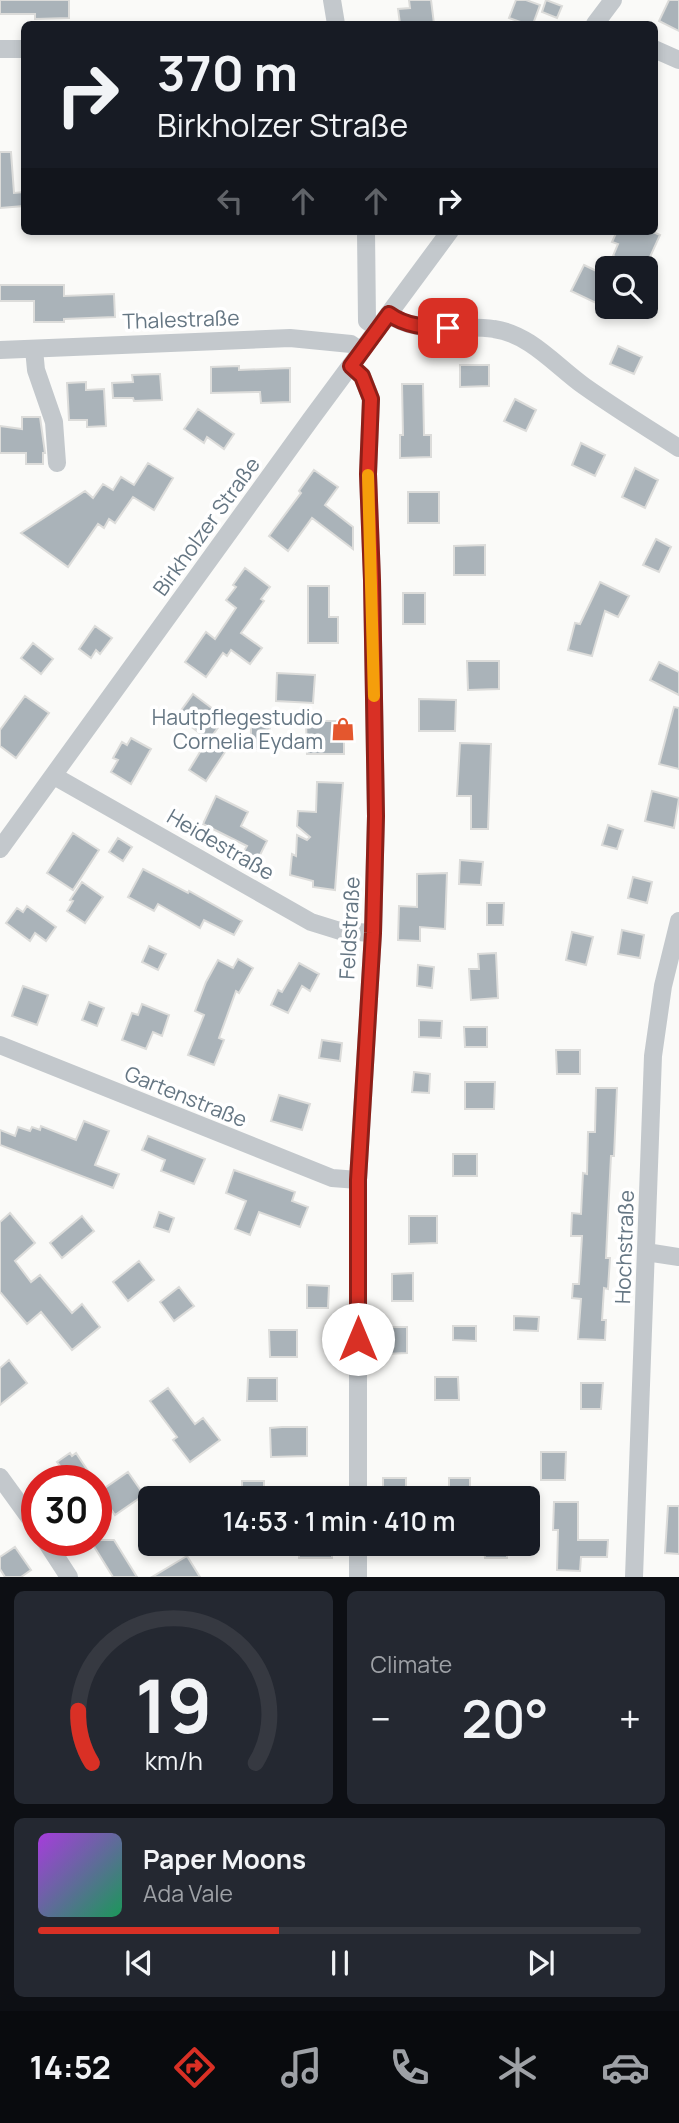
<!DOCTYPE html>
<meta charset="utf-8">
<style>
:root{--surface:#171b24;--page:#242831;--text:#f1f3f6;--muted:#9ea1a6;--line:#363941;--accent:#d93025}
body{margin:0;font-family:Manrope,sans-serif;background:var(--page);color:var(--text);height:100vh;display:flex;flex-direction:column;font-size:26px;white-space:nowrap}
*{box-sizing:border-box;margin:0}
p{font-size:23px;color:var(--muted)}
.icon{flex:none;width:38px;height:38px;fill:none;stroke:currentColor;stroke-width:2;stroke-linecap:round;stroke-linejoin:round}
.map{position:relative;height:1577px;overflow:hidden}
.side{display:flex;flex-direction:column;gap:14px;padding:14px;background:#0d0f14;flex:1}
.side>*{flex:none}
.top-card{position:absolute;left:21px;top:21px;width:637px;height:214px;border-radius:10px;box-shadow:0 4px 10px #0003;background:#171b24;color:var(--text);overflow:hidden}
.buttons{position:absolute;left:595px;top:256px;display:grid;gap:14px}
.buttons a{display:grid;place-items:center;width:63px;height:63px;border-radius:10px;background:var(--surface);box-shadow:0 4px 10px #0003;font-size:35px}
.speed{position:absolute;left:21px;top:1465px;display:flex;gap:14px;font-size:35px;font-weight:700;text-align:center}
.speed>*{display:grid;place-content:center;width:91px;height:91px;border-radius:50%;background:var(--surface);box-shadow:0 4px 10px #0003;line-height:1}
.speed .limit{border:10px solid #d22;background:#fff;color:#111}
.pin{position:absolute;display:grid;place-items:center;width:60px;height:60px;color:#fff;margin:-30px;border-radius:14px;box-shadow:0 4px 10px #0006}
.me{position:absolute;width:77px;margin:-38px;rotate:0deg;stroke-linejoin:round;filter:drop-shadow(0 0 5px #0008)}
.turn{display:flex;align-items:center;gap:24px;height:147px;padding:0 21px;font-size:32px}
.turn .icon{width:91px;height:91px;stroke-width:2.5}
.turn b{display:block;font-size:49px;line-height:60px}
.lanes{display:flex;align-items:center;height:66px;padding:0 21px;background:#0003;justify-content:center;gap:35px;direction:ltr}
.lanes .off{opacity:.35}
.big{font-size:52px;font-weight:600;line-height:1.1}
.side .tile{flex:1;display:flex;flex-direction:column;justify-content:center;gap:10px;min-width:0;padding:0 24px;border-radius:10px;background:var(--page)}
.side .dial{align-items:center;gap:0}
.dial svg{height:182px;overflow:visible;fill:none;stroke:var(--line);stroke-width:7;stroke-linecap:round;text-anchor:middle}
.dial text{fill:var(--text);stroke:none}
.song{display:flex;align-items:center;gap:21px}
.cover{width:84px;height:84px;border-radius:10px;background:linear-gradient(135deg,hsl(280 70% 55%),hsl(150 70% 35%))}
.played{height:7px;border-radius:4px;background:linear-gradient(90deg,var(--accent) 40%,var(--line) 40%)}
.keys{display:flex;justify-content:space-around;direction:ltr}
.heat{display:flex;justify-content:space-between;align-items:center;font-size:38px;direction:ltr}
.side .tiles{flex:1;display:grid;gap:14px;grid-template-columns:1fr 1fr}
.tile:last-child{grid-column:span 2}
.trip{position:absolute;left:138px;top:1486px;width:402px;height:70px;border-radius:10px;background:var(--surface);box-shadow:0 4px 10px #0003;font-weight:600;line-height:70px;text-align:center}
.tabs{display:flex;height:112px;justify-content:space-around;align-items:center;background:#090b0e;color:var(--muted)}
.tabs .icon{width:49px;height:49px}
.tabs .current{color:var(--accent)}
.tabs b{font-size:32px;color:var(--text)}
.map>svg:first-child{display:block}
</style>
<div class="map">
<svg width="679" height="1577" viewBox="0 0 679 1577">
<rect width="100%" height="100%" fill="#fafaf8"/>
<path fill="#aab3b9" stroke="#dcdcda" stroke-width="2" d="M0,0h69v18l-34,1v-5h-35z
M409,0h22l3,24h-34l-2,-15 12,-1z
M516,0h10l14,5 -7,19h-7l-17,-6z
M546,0l16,6 -5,12 -15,-6z
M669,0h10v31l-20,-10z
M0,152h11l3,41 10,-1v14l-24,2z
M617,231h34l9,4 -15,33h-5l-27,-12 5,-12 -6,-2z
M584,265l23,11 -11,27 -25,-12z
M0,285h64v11l50,-2 1,23 -51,2v3h-30v-21h-34z
M618,346l24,11 -8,17 -24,-10z
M460,365h29v21l-29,1z
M239,366v4l51,-2v34l-29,1 -1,-11 -49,1v-26z
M160,374l2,26 -28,1 -1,-3h-20l-1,-15 21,-1 -1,-7z
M86,382v8l18,-1 2,37 -19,1v-7h-18l-2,-37z
M402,384h21l1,51h7v22l-31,1v-23h3z
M515,399l21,11 -10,21 -22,-10z
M198,409l36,25 -10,15 -17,-12 -3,6 -20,-14z
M22,417h18l5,36h-2v11h-17v-11h-26v-27l22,3z
M581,443l24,12 -10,21 -23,-11z
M148,463l25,15 -19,32 -21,-13 -18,26 -6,-4 -5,9 -6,-4 -30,43 -47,-34 64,-42 8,7 10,-14 10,6 8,-13 13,8z
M635,468l23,12 -13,28 -23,-11z
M314,470l24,17 -13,18 28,22v22l-41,-31 -24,33 -19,-15 32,-43 -2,-2z
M408,492h31v31h-31z
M656,539l15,8 -12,25 -16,-7z
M485,545v30h-31v-29z
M245,568l25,19 -9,12 3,2 -23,32 21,15 -12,16 -19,-14 -4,6 -4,-3 -17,24 -21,-15 21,-30 9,7 21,-31 -10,-8 10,-13 -3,-2z
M600,582l29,14 -11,21 -13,-6 -13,45 -24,-6 7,-27 5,1z
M308,586h21v31h9v26h-30z
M403,593h22v31h-22z
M95,626l17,12 -12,16 -4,-4 -5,8 -12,-9z
M33,643l20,16 -12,15 -20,-16z
M467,661h32v28l-31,1z
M659,662l20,10v23l-29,-15z
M277,673l38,2 -2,28 -37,-2z
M193,694l32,24 -16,22 -32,-24z
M25,696l24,17 -33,45 -16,-12v-16z
M419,699l37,1 -1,31h-36z
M674,707l5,1v61l-20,-5z
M251,715l19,1 -1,33h-18z
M306,721h38v33h-37z
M131,738l20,11 -20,35 -20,-12 7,-12 -5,-2 9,-16 5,3z
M208,739l17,13 -19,29 -17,-11z
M460,743l31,1 -3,85h-17v-33h-14z
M317,782l26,1 -8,107 -22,-3v-6l-23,-6 2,-21 4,2 1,-21 10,5 3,-3 -13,-11 1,-15 18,1z
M652,791l27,7 -5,30 -29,-7z
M216,796l32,16 -7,14 26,15 -10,20 -14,-8 4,-7 -44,-22z
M608,825l15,5 -6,19 -15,-4z
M73,833l26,17 -26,40 -26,-17z
M118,838l14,9 -9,14 -14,-9z
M460,860l23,2 -2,23 -22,-1z
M143,869l45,24 1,-2 53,30 -8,14 -30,-15 -4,8 -42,-24 -4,7 -26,-14z
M447,873l-2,56 -25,-2v14l-22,-1 1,-34 18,1v-33z
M633,877l19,5 -5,21 -19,-5z
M82,882l21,15 -18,26 -18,-12 6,-10 -3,-1z
M487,903h17l-1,22h-16z
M27,906l29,21 -10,14 -11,-8 -5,8 -24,-18 11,-15 6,4z
M622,930l22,5 -4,23 -22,-4z
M572,932l21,5 -7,28 -20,-5z
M149,946l17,8 -8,16 -16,-8z
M496,953l2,45 -27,2 -2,-31h10l-1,-15z
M238,959l15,9 -14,25 -3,-2 -17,47 5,2 -10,25 -26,-10 16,-40 -9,-4 11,-29 12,-22 15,8z
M299,963l20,11 -9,17 -8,-5 -14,27 -17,-8 7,-15 4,2z
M418,965l16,2 -2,21 -15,-2z
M23,986l25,9 -11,30 -25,-9z
M89,1002l15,6 -7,18 -15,-6z
M142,1004l27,11 -7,21 -9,-4 -7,17 -24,-9 10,-27 6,2z
M419,1020l23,1 -1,17 -22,-1z
M464,1027h23v20h-22z
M322,1040l20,3 -2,18 -21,-3z
M556,1050h24v24h-23z
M414,1072l16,2 -1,19 -17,-1z
M465,1082h30l-1,27h-29z
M596,1088h21l-3,68h-3l-3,59 -2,43h4l-2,31 -4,-1 -2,32h4l-1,20 -27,-1 3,-40 -9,-1 1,-14h6l3,-48h-11l1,-23 9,1 2,-41 4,1 1,-42h7z
M279,1095l31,9 -8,26 -31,-9z
M84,1121l25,10 -14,34 24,9 -6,14 -113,-43v-15l15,6 3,-9 12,4 2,-4 8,3 1,-4 35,14z
M148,1136l57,23 -11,25 -33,-13 4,-11 -23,-10z
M453,1154h24v22h-24z
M234,1170l61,22 -3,9 16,6 -8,20 -41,-15 -9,23 -15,-6 11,-28 -20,-8z
M159,1212l15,6 -5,14 -15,-5z
M10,1213l25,30 -20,18 16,21 9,-7 32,38 10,-9 18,23 -28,23 -31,-38 -14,12 -27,-32v-70z
M82,1216l12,15 -32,27 -12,-15z
M409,1216h28v27l-28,1z
M139,1261l15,19 -26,21 -15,-19z
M413,1273v28h-21v-27z
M307,1285l22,1 -1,22h-21z
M179,1287l15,19 -20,15 -14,-19z
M514,1316l25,1 -1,14 -24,-1z
M453,1326h23v15l-23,-1z
M384,1327h23v26l-22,1z
M269,1330h28v27h-27z
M9,1360l18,23 -27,22v-37z
M435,1377h23l1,23h-24z
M248,1378h29v23h-30z
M581,1383h22l-2,26h-20z
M168,1388l27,36 8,-6 17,22 -30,22 -17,-22 4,-3 -27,-36z
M282,1427h25v29l-36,1 -1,-29z
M541,1452h25l-1,28h-24z
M70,1453l2,3 4,-3 18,27h-33l-8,-10 7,-4 -3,-4z
M128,1472l16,23 -29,20 -16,-23z
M383,1478h23v20h-23z
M449,1478h21v20h-21z
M242,1481h22v17h-22z
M554,1502h24v38h30l-1,17h-26l-1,14 -23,-1 1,-40h-5z
M668,1506h11v48l-14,-1z
M90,1540h24l23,37h-24z
M299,1544h33v14h-33z
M484,1544h23v14h-22z
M15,1547l16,23 -10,7h-16l-5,-8v-12z
M187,1556l13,21h-48z"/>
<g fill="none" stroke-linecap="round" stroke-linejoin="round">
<path stroke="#c3c8cc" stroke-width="18" d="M332,0l4,24
M595,24l18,-24
M0,49h24
M654,49l25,11
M366,231l1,90 11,8
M389,314c29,23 70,9 105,15 36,5 62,37 90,57 31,22 63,42 95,62
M34,349l2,21 18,52 3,41
M0,350l290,-12 61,6 10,7
M351,366l11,10 9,23 -3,75 4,106 4,236 -3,117 -15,247v318
M54,776l257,146 29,9 33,2
M0,849l311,-430 139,-188
M0,1045l332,133 26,2
M646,1252l33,5
M0,1477l37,51
M45,1540l24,37
M358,1544v33
M634,1577l19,-521 10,-70 16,-65"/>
</g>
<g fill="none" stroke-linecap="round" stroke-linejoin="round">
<g stroke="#8d1f18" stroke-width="18">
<path id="route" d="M358,1339v-159l15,-247 3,-117 -4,-236 -4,-106 3,-75 -9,-23 -11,-10 38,-52c18,13 38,13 59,14"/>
</g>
<use href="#route" stroke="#d93025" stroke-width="12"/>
<path stroke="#f59e0b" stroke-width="12" d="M368,475l6,221"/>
</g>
<defs>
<g id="shop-bare" transform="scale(1.89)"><path d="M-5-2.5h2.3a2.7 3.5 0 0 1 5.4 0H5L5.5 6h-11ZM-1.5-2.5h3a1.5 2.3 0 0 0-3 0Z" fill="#e4572e" stroke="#fff" stroke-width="2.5" paint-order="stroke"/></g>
</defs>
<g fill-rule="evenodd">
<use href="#shop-bare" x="343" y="729"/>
</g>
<g text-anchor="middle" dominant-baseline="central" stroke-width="7" stroke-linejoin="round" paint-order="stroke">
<g font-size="21" fill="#657683" stroke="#fff">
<text transform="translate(181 319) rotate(-2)">Thalestraße</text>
<text transform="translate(206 526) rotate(-54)">Birkholzer Straße</text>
<text transform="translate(221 844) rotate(30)">Heidestraße</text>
<text transform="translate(349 928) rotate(-87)">Feldstraße</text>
<text transform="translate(186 1096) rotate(22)">Gartenstraße</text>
<text transform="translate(624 1247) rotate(-88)">Hochstraße</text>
</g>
<g font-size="21" fill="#657683" stroke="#fff" text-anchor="end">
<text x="323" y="717">Hautpflegestudio<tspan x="323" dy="24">Cornelia Eydam</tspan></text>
</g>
</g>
</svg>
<div class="buttons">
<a><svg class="icon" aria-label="search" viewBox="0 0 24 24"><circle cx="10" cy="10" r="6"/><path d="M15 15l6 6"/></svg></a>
</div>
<div class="speed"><div class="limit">30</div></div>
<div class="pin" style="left:448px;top:328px;background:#d93025"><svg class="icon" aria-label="arrive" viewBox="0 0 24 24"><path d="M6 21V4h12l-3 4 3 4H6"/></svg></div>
<svg class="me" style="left:358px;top:1339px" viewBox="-20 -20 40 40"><circle r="19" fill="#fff"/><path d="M0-13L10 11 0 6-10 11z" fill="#d93025"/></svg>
<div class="trip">14:53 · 1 min · 410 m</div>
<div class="top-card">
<div class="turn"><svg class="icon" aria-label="right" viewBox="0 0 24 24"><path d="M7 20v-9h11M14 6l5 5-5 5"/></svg><div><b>370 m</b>Birkholzer Straße</div></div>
<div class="lanes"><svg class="icon off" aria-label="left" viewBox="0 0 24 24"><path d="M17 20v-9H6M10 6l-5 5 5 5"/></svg><svg class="icon off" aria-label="ahead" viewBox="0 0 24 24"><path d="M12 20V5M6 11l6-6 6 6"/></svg><svg class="icon off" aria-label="ahead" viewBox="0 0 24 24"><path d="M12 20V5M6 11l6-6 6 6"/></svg><svg class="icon" aria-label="right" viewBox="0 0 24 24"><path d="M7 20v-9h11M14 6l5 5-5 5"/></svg></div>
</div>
</div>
<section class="side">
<div class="tiles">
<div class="tile dial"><svg viewBox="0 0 100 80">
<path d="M14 69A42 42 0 1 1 86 69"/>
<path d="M14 69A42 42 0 0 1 8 46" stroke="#d93025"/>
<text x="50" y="56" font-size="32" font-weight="700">19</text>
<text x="50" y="72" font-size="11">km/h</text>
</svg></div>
<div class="tile"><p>Climate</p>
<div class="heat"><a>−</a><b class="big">20°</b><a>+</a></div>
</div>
<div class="tile">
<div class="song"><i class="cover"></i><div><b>Paper Moons</b><p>Ada Vale</p></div></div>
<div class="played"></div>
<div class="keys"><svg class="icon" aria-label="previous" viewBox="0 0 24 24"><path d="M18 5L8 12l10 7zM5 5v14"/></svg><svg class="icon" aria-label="pause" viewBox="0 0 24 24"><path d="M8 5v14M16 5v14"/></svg><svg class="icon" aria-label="next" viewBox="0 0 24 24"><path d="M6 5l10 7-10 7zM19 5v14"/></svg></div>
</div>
</div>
</section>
<nav class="tabs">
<b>14:52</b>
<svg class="icon current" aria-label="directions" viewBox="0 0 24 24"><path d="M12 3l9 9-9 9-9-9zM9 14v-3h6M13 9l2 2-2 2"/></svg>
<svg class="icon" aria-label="music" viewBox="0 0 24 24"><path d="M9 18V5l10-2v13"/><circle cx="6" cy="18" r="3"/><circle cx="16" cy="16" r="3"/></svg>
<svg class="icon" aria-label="phone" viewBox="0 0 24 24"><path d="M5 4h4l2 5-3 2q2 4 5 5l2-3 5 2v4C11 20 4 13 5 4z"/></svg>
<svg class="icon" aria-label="climate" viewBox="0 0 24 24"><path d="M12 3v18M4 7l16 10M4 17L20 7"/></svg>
<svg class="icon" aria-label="car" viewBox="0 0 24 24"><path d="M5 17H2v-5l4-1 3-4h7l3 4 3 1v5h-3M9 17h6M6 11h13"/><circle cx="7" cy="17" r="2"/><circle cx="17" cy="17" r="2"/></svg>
</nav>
